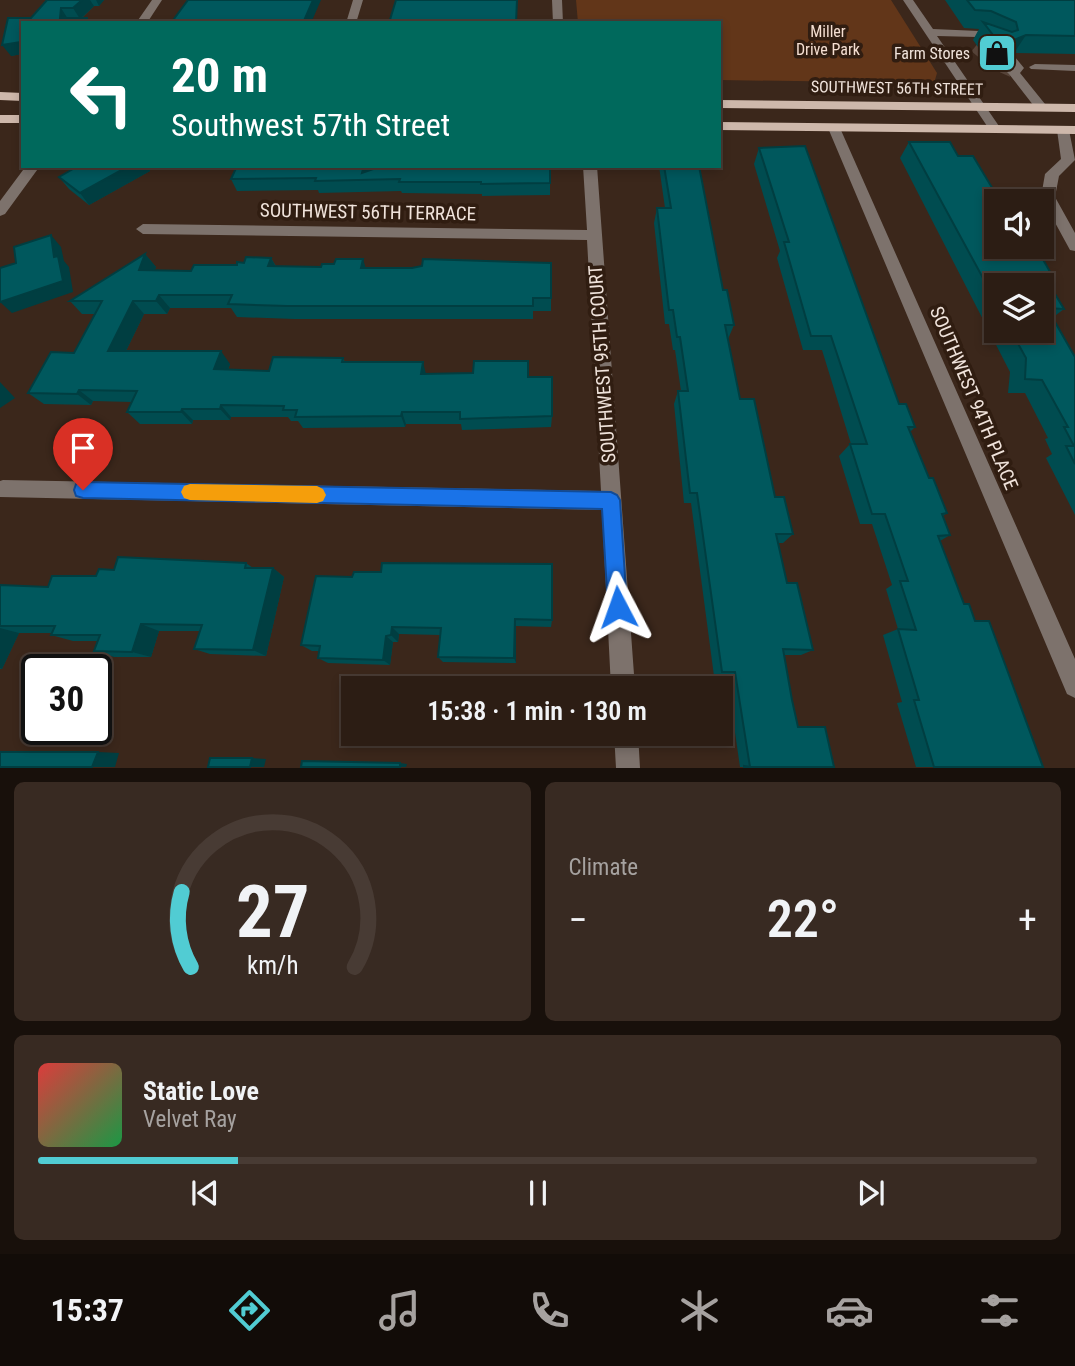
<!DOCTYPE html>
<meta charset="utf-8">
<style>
:root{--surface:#2c1d14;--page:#382a22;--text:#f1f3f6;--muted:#a6a2a0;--line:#483b34;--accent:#51ccd3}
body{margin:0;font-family:"Roboto Condensed",sans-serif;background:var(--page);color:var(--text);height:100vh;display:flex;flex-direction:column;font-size:26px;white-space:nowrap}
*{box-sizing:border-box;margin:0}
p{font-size:23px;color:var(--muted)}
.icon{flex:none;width:38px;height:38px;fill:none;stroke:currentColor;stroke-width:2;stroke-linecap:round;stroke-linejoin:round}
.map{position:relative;height:768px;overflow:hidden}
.details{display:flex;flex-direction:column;gap:14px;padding:14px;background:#18100b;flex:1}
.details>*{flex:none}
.guide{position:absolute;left:21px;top:21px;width:700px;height:147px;border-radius:0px;box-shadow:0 4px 10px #0003,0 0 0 2px var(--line);background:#00695c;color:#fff;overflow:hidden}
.tools{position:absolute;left:984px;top:189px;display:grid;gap:14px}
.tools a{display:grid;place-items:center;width:70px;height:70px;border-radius:0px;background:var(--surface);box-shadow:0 4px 10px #0003,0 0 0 2px var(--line);font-size:35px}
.speed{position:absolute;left:21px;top:654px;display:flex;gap:14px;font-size:35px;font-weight:700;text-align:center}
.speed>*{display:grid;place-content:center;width:91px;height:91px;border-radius:50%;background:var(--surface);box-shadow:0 4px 10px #0003,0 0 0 2px var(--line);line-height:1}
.speed .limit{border:4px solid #111;border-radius:10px;background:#fff;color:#111}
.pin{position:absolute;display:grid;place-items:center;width:60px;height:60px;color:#fff;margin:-72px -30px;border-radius:50% 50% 50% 0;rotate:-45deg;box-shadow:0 0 7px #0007}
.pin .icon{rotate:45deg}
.me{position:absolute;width:77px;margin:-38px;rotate:356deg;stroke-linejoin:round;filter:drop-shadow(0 0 5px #0008)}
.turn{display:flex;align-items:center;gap:24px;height:147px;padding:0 35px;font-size:32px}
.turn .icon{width:91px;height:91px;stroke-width:2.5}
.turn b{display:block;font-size:49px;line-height:60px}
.big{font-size:52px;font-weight:600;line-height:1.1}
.details .tile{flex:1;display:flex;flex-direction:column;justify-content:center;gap:10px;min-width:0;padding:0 24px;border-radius:10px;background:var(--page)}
.details .dial{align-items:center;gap:0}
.dial svg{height:182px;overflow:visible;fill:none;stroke:var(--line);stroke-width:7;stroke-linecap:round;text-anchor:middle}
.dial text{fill:var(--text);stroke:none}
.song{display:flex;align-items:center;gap:21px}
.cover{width:84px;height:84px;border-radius:10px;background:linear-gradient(135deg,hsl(0 70% 55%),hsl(140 70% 35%))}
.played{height:7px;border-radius:4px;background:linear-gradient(90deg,var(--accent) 20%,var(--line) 20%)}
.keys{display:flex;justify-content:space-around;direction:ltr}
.heat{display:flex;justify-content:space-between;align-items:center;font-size:38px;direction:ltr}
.details .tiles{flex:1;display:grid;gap:14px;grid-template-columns:1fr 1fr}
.tile:last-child{grid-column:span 2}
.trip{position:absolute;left:341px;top:676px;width:392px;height:70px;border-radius:0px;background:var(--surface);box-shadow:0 4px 10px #0003,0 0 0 2px var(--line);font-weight:600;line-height:70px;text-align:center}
.menu{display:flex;height:112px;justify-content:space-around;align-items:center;background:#120c08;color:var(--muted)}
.menu .icon{width:49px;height:49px}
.menu .active{color:var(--accent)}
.menu b{font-size:32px;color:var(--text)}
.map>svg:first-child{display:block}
</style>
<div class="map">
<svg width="1075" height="768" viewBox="0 0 1075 768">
<rect width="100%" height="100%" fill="#3b271b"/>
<path fill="#623619" d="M576,0h315l46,73 -2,7 -7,3 -209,-3v-57h-141z"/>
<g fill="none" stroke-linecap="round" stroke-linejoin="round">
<path stroke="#564338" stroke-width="11" stroke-dasharray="11 6" stroke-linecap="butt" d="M975,47l20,17 18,8"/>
<path fill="#7d726c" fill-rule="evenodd" d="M152,0h10l-15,23h-11z
M353,0h10l-7,23h-10z
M552,0h10l1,23h-10z
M903,0h10l20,29 46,2 22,9 2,2 -6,3 -20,-8 -40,-1 64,93 -2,3h-8z
M1007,57h8l9,11 -4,5 25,31v6h-8l-28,-36 -2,-2 5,-5 -7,-8z
M1035,64l40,1v6l-44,-2 -2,-2z
M834,124l6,4 235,531v39l-8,-4 -239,-566z
M1063,126l6,4 6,30 -16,16 -4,21 20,36v18l-5,-1 -29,-53 4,-23 16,-15 -4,-29z
M26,166h14l-35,48 -5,2v-15z
M583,166h14l38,522h-24l-9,-178 -602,-13v-16l3,-1 598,11 -14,-251 -444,-6 -7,-5 7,-5 444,6z
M614,733h24l2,35h-24z"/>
<path fill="#ceb8ab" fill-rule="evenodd" d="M0,92l23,1v8l-23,-1z
M719,100l356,4v8l-356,-4z
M0,115h23v8h-23z
M719,122l356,4v8l-356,-4z"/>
</g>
<path fill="#004c50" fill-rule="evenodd" d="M47,0h57l-5,6h-5l-12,12 -60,36 -11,2 20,-38z
M945,0h130v54l-61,-1 -11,6 -17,-1 -13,-18 6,-11 -15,-1z
M909,142l49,14 42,45 54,78 -5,5 15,25 -12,9 23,39v158l-29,-57 6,-4 -7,-15 3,-1 -23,-45h-17l2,-21 -110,-214zM996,285l45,46h-45z
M759,148l140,256 16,23 -5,5 19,46 18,35 -4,3 7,19 -10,6 24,63 11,17 68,146h-127l-19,-64 5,-1 -19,-67 15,-6 -12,-40 6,-4 -20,-61h-12l-21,-68 11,-12h1l-29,-94h-19l-26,-92 3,-7 -26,-87z
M68,166h80l2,5 -61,34 -20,-16 -10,-12 13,-7z
M550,166v29l-68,1v-2l-80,-1 -1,-2 -82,2 -1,-3 -81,1 -6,-12 138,-9z
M659,166h40l24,124 11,35 -6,14 12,60 35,98 18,37 -10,9h-5l9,40 26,67 -12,5h-17l8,45 6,27 36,40h-99h5l-13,-90 -13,-1 -23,-173h-7l-10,-99 4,-13h3l-6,-41h-2l-4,-26h-4l-11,-101 3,-15h8z
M145,254l11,13 -2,4h37l46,-6 7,-2 27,-5 5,8 90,2 185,30v13h-18v8h-239l-57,-2 -6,-9h-61l-3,6h-23l-18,37 104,13 -2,6 41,1 74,-13 2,4 81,12 102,3 24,39 -1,11 -89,3 -1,-6h-55l-1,3 -102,1 -5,-7h-7l-3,-4h-57l-1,3h-37l-1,4h-52l-13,-12 5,-10 -39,-1 -2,4 -47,-1 -16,-11 46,-40 21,-39h-13l-12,-13z
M246,563l7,5h20l11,9 -18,79 -56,-2 -16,-5 6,-18h-41l-8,26h-37l-20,-6 3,-10h-24l-22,-6 1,-2h-33l-17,36h-2v-84l48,2 48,-11 18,-6z
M316,576l236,44 -1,7 -35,-1v37l-73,-1 -5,-5 2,-22 -41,-1 -1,8h-5l-3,23 -62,-2 -10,-5 1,-7h-7l-11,-6z"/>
<path fill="#003e41" d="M82,0h8l4,6 -14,13 -7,-11z
M96,0h8l-5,6z
M313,0h8l-10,23h-8z
M61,8l7,11 -8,-1z
M1026,35l-12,18 -11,6 11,-19z
M21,42l2,2v12l-1,-2 -11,2 -9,-11z
M129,166h19l2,5 -61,34 -9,-12z
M364,166h6l-3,14 -5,-7z
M51,235l10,12 3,14 5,6 4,25 -61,21 -12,-11 54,-45z
M145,254l11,13 -7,17 -10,-14z
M271,258l7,13 -10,-5z
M363,259l4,13 -6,-4z
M159,295l11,13 -3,6 -11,-13z
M133,301l11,13 -24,49 -12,-12z
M221,351l9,13 -6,18 -10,-13z
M423,362l3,12h-5z
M0,382l15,16 -15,10z
M79,390l14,11 -2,4 -14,-11z
M221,405l10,12 -1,3 -10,-11z
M182,409l11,11 -1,4 -11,-12z
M402,412l4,12 -1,3 -4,-11z
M273,568l11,9 -18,79 -13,-6z
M515,619l1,7v37l-2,-5z
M141,624l18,7 -8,26 -19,-5z
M392,627l7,7 -1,8 -7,-7z
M0,628l19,5 -17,36 -2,-1z
M386,636l7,6 -3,23 -7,-5z
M98,752l21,1 -4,14h-23z
M252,758l14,1 -2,8h-14z
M400,763l7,1 -1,3h-6z"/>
<path fill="#00585d" stroke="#003e41" stroke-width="2" d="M47,0h35l-9,8h-12l-1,10h27v5h-64v28h-3l1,-9 -19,3 6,-27h23z
M188,0h125l-10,23h-132z
M396,0h121l-1,23h-127z
M967,0h108v36l-49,-1 -12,5h-17l-14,-18 29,10 6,-2 -2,-8 -25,-11 -16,-1z
M909,142h41l8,14h15l27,45h-4v46h40l18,32h-8l18,30 -17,-1 28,49v107l-9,-18h8l-10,-19h4l-26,-47 -17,-1 1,-21 -15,-27h30v-46h-45v17z
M805,146l94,258h7l9,23h-7l21,51h4l14,35 -5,1 8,21 -12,1 26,68h5l6,17h14l54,146h-109l-20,-67h5l-21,-71 18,1 -16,-49h8l-23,-67h-13l-22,-70h17l-36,-108h-20l-27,-94h5l-30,-94z
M69,166h60l-49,27 -21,-16 14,-8z
M237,166h127l-2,7 20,-7h168v17l-69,1v-2h-82l1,-3 -85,2 1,-3 -85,1z
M664,166h35l24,124h4l7,35h-9l15,74h14l21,98h9l9,37h-17l11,49h10l16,67 -30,-1 9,51 6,27h27l9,40h-90v-1l6,1 -15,-95h-13l-25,-179h-7l-12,-102h10l-8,-54h-3l-4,-27h-4l-12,-102h14z
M51,235l3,22 4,-1 5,25 -63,21v-34l16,-5 -2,-16z
M145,254l-6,16 52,1 3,-6h43v-3l7,1 2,-6 25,1 -3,8 53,1 1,-3h12l2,-5h27l-2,9h51l10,-2 1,-7 128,4v35h-18v8h-246l-59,-2 4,-9h-73l-3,6h-23l-25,50h113l-7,18 55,2 4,-14 70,1 -1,4h81l-2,12 52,-1 1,-12h54v16h24v39l-92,3v-7h-58l-1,4 -106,1 2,-7h-14l1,-4 -63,-1 -1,4h-38l-1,3h-54l10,-21 -58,-1 -2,4 -49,-1 23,-41 23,1 28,-52h-32z
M118,557l128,6 -1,5h28l-20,82 -59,-1 8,-24 -61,-1 -9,28 -38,-1 6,-16h-49l4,-9h-55v-41l48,2 4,-11h44l3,-7 15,1z
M382,563l170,1v56l-37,-1 -1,39 -76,-1 3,-29 -49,-1 -1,8 -5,1 -3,24 -65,-2 2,-12 -19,-1 15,-69 36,1 2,-5h27z
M0,752h98l-6,15h-92z
M210,758h42l-2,9h-42z
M302,761l98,2v4h-99z"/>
<path fill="#1a73e8" stroke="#114b97" stroke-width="2" d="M83,482l528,10 6,3 3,5 7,107 -2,7 -7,3 -7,-3 -3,-7 -6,-98 -519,-11 -7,-2 -2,-6 2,-6z"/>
<path fill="#f59e0b" d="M190,484l127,2 6,3 3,6 -3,6 -6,2 -127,-3 -6,-2 -3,-6 3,-6z"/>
<defs>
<g id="shop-square" transform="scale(2.0125)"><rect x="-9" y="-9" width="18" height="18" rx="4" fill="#51ccd3" stroke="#301d11"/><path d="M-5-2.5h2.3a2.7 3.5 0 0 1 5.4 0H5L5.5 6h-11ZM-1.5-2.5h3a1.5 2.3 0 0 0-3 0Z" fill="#111"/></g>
</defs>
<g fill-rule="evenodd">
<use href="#shop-square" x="997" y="53"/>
</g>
<g text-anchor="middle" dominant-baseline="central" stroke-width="7" stroke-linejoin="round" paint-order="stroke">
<g font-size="16" fill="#f5dfd2" stroke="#301d11">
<text x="828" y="31">Miller<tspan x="828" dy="18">Drive Park</tspan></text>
</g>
<g font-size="16" fill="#f0e3db" stroke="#301d11" text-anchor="end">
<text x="970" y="53">Farm Stores</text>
</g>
<g font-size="16" fill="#f0e3db" stroke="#301d11">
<text transform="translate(897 88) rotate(1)">SOUTHWEST 56TH STREET</text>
</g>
<g font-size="19" fill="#f0e3db" stroke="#301d11">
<text transform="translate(368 212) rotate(1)">SOUTHWEST 56TH TERRACE</text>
<text transform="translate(602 364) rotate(-94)">SOUTHWEST 95TH COURT</text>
<text transform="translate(974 398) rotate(67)">SOUTHWEST 94TH PLACE</text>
</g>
</g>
</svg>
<div class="tools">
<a><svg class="icon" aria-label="sound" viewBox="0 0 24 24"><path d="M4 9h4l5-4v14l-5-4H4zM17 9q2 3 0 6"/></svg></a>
<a><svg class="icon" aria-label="layers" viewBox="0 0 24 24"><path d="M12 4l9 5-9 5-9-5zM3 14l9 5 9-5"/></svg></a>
</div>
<div class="speed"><div class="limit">30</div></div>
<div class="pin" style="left:83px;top:490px;background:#d93025"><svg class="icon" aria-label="arrive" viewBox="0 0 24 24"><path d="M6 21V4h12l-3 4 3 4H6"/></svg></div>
<svg class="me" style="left:618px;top:607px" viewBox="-20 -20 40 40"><path d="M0-17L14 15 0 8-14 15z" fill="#1a73e8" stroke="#fff" stroke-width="4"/></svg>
<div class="trip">15:38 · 1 min · 130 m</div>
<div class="guide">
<div class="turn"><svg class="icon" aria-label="left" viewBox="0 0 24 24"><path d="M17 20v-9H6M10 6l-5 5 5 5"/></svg><div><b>20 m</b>Southwest 57th Street</div></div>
</div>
</div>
<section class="details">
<div class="tiles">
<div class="tile dial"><svg viewBox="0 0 100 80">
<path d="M14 69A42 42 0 1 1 86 69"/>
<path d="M14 69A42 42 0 0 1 10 36" stroke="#51ccd3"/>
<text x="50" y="56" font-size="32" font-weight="700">27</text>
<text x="50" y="72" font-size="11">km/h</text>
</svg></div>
<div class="tile"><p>Climate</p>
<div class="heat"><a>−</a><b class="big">22°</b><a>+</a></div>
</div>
<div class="tile">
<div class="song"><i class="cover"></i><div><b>Static Love</b><p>Velvet Ray</p></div></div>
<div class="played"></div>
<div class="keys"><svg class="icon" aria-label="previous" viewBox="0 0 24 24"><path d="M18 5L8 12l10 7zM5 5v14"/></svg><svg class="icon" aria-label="pause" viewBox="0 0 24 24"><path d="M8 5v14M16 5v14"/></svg><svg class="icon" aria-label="next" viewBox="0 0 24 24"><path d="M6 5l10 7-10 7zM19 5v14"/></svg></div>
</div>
</div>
</section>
<nav class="menu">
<b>15:37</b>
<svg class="icon active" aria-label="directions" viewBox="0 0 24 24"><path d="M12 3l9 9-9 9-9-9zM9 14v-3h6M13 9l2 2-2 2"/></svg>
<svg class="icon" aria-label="music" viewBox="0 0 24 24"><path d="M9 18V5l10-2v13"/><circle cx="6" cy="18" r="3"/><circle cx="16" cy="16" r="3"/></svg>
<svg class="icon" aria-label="phone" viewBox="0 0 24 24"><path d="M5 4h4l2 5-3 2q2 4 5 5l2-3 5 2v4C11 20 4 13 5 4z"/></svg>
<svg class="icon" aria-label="climate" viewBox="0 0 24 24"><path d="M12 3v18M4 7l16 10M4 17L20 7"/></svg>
<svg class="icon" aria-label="car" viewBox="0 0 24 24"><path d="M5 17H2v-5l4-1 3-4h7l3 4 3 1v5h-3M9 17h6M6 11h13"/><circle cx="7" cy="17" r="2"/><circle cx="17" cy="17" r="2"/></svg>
<svg class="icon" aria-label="filters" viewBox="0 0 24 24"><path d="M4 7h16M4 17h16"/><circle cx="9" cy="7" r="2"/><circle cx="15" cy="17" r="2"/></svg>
</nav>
